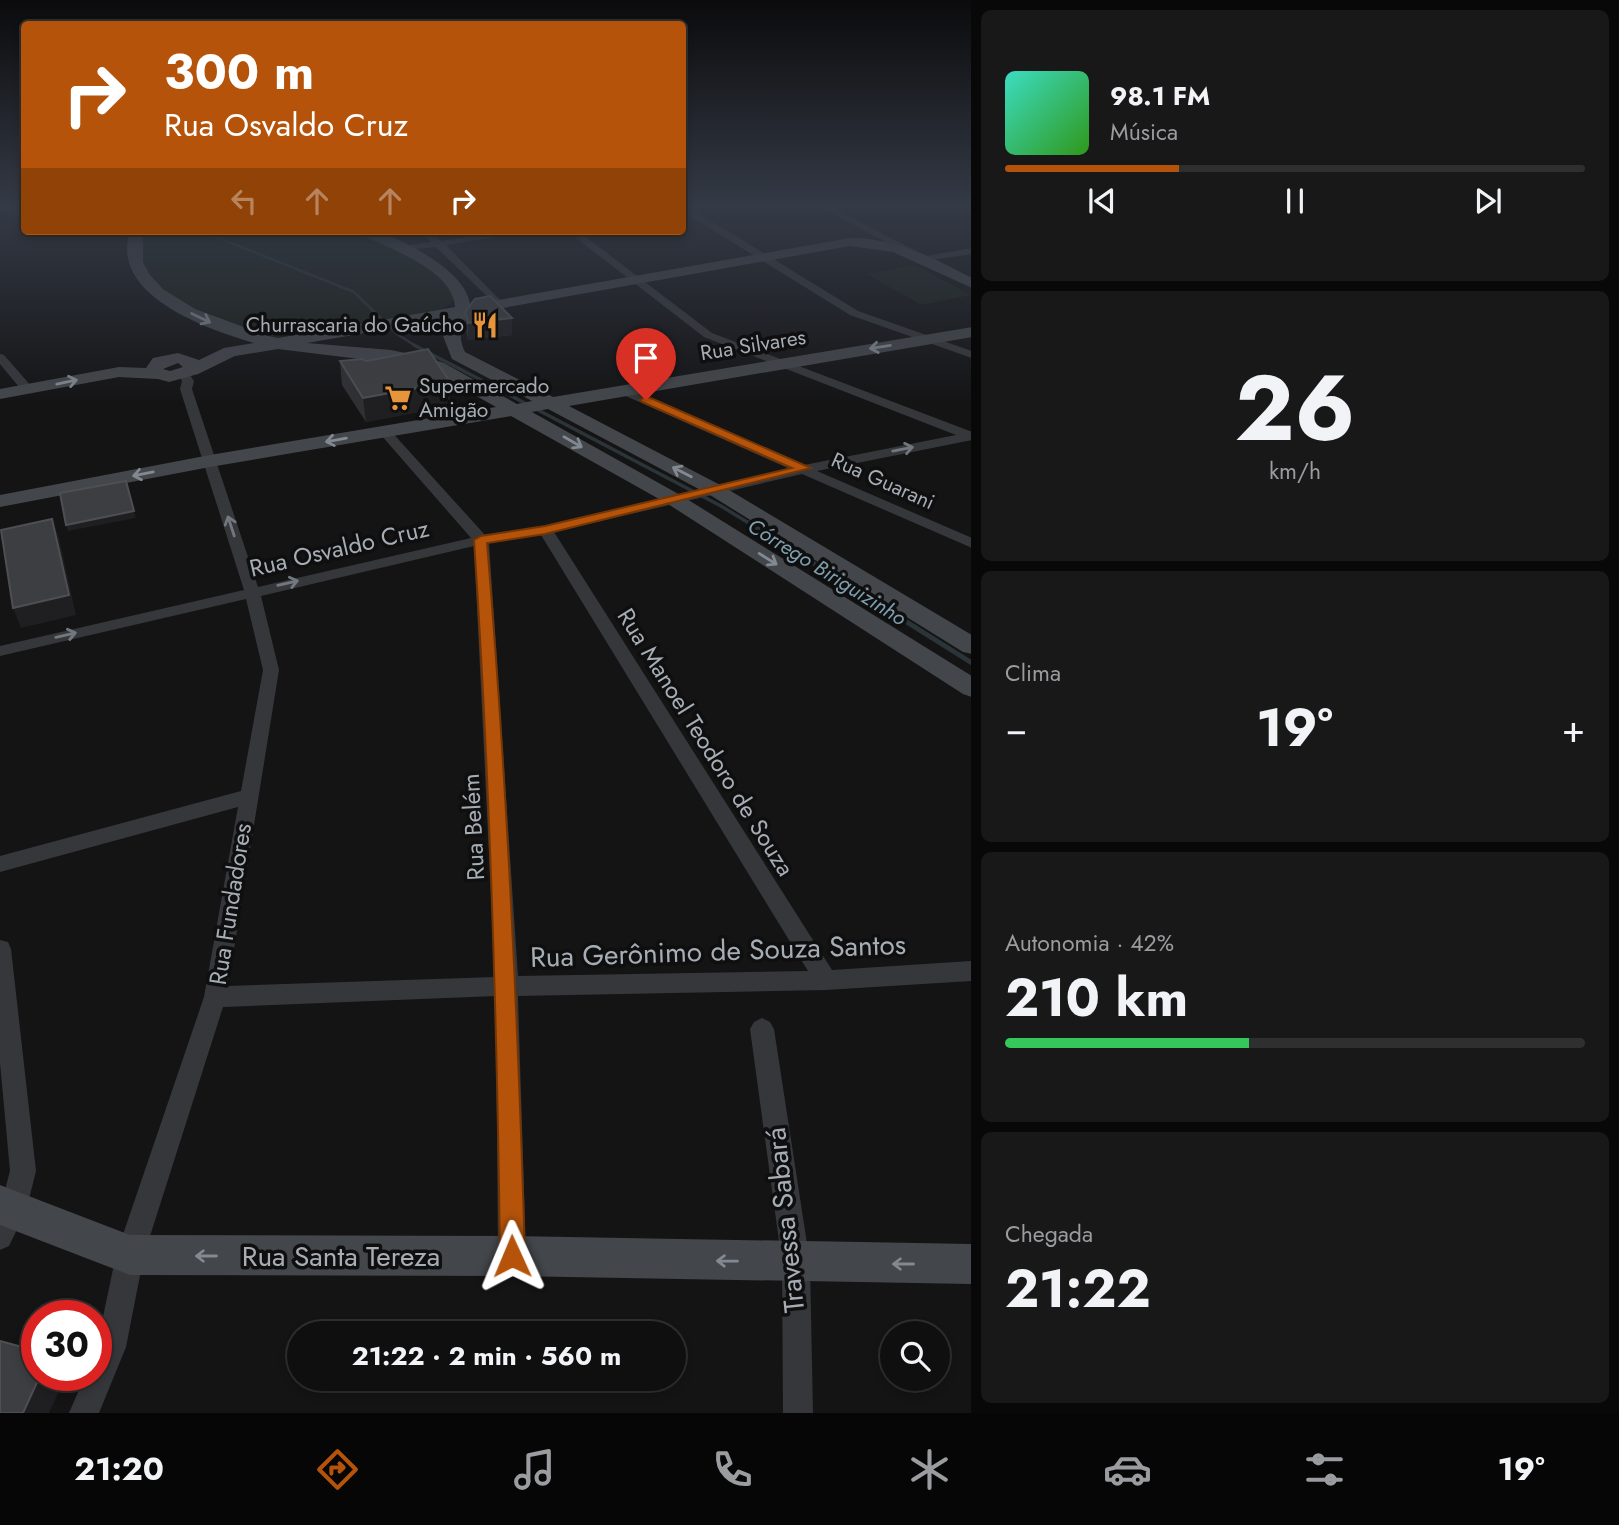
<!DOCTYPE html>
<html lang="pt">
<meta charset="utf-8">
<style>
:root{--surface:#0f0f10;--page:#181819;--text:#f1f3f6;--muted:#9b9c9f;--line:#2f2f30;--accent:#b45309}
body{margin:0;font-family:Jost,sans-serif;background:var(--page);color:var(--text);height:100vh;display:flex;flex-direction:column;font-size:26px;white-space:nowrap}
*{box-sizing:border-box;margin:0}
p{font-size:23px;color:var(--muted)}
.icon{flex:none;width:38px;height:38px;fill:none;stroke:currentColor;stroke-width:2;stroke-linecap:round;stroke-linejoin:round}
.map{position:relative;flex:1;overflow:hidden}
.panel{display:flex;flex-direction:column;gap:10px;padding:10px;background:#080809;width:648px}
.panel>*{flex:none}
.hud{position:absolute;left:21px;top:21px;width:665px;height:214px;border-radius:7px;box-shadow:0 4px 10px #0003,0 0 0 2px var(--line);background:#b45309;color:#fff;overflow:hidden}
.controls{position:absolute;left:880px;top:1321px;display:grid;gap:14px}
.controls a{display:grid;place-items:center;width:70px;height:70px;border-radius:50%;background:var(--surface);box-shadow:0 4px 10px #0003,0 0 0 2px var(--line);font-size:35px}
.speed{position:absolute;left:21px;top:1300px;display:flex;gap:14px;font-size:35px;font-weight:700;text-align:center}
.speed>*{display:grid;place-content:center;width:91px;height:91px;border-radius:50%;background:var(--surface);box-shadow:0 4px 10px #0003,0 0 0 2px var(--line);line-height:1}
.speed .limit{border:10px solid #d22;background:#fff;color:#111}
.pin{position:absolute;display:grid;place-items:center;width:60px;height:60px;color:#fff;margin:-72px -30px;border-radius:50% 50% 50% 0;rotate:-45deg;box-shadow:0 0 7px #0007}
.pin .icon{rotate:45deg}
.me{position:absolute;width:77px;margin:-38px;rotate:359deg;stroke-linejoin:round;filter:drop-shadow(0 0 5px #0008)}
.turn{display:flex;align-items:center;gap:24px;height:147px;padding:0 28px;font-size:32px}
.turn .icon{width:91px;height:91px;stroke-width:2.5}
.turn b{display:block;font-size:49px;line-height:60px}
.lanes{display:flex;align-items:center;height:66px;padding:0 28px;background:#0003;justify-content:center;gap:35px;direction:ltr}
.lanes .off{opacity:.35}
.big{font-size:52px;font-weight:700;line-height:1.1}
.panel .widget{flex:1;display:flex;flex-direction:column;justify-content:center;gap:10px;min-width:0;padding:0 24px;border-radius:10px;background:var(--page)}
.panel .dial{align-items:center;gap:0}
.dial b{font-size:91px;line-height:1}
.song{display:flex;align-items:center;gap:21px}
.cover{width:84px;height:84px;border-radius:10px;background:linear-gradient(135deg,hsl(170 70% 55%),hsl(110 70% 35%))}
.played{height:7px;border-radius:4px;background:linear-gradient(90deg,var(--accent) 30%,var(--line) 30%)}
.keys{display:flex;justify-content:space-around;direction:ltr}
.heat{display:flex;justify-content:space-between;align-items:center;font-size:38px;direction:ltr}
.charge{height:10px;border-radius:5px;background:linear-gradient(90deg,#34c759 42%,var(--line) 0)}
.trip{position:absolute;left:287px;top:1321px;width:399px;height:70px;border-radius:35px;background:var(--surface);box-shadow:0 4px 10px #0003,0 0 0 2px var(--line);font-weight:700;line-height:70px;text-align:center}
.tab-bar{display:flex;height:112px;justify-content:space-around;align-items:center;background:#060606;color:var(--muted)}
.tab-bar .icon{width:49px;height:49px}
.tab-bar .selected{color:var(--accent)}
.tab-bar b{font-size:32px;color:var(--text)}
main{display:flex;flex:1;min-height:0}
.map>svg:first-child{display:block}
</style>
<main>
<div class="map">
<svg width="972" height="1413" viewBox="0 0 972 1413">
<rect width="100%" height="100%" fill="#141415"/>
<path fill="#1a201a" d="M144,231h214l67,32 25,26 4,8 -3,7 -9,5 -171,29c-21,-3 -38,-12 -57,-20 -35,-16 -86,-39 -70,-87z
M914,265h1l56,30 -50,10 -54,-31z"/>
<g fill="none" stroke-linecap="round" stroke-linejoin="round">
<path stroke="#2b3438" stroke-width="2.5" d="M0,212l24,1
M201,231l153,61 43,42 20,13"/>
<path stroke="#2b3438" stroke-width="3.5" d="M414,345l307,161 31,19"/>
<path stroke="#2b3438" stroke-width="5" d="M749,523l223,140"/>
<path fill="#35373a" fill-rule="evenodd" d="M682,206h5l171,105 114,40v7l-122,-43 -168,-104z
M818,206h11l97,50 46,-8v6l-50,7z
M421,231h10l10,10 69,-10h25l-89,14 56,57v4l-4,1 -62,-60 -32,3v-4l27,-4z
M567,231h11l134,102 260,99v8l-155,31 155,67v10l-170,-74 -248,58 278,438 140,-9v20l-146,9 -308,6 8,260 -4,10 -10,4 -10,-4 -4,-10 -2,-260 -273,11 -79,248 -18,92 -27,66h-30l16,-37h11v-26l20,-95 88,-258 34,-190 -238,65v-16l241,-65 22,-121 -17,-71 -246,57v-10l244,-56 -64,-201 2,-8 -4,-7 2,-2h8l6,9 -2,8 66,198 213,-49 -90,-103 -2,-3 6,-4 4,1 96,106 60,-9 245,-57 -171,-76 -2,-3 6,-4 181,79 152,-30 -252,-98zM541,535l267,436 -290,5 -29,-433zM474,546l21,431 -267,9 51,-316 -18,-74z
M0,354l4,1 28,32v6h-8l-24,-29z
M0,940l8,2 3,7 25,222 -10,40 -17,35 -9,4v-41l10,-38 -10,-108z
M762,1018l8,4 4,7 36,234 3,150h-30l-1,-150 -32,-234 4,-7z"/>
<path fill="#43464a" fill-rule="evenodd" d="M0,206h24v5l-24,-1z
M129,231h14v31l7,13 13,14 32,20 73,27 10,2 177,-31c-2,-32 -48,-51 -73,-63 -9,-4 -18,-7 -25,-13 7,0 15,-1 22,1 27,9 89,41 91,73l380,-67c45,0 82,19 122,40v10l-79,-36 -43,-6 -381,68c-9,14 -11,23 -4,38l88,45 419,-70v10l-403,69 155,81 248,148v19l-9,-2 -253,-157 -162,-86 -16,3 150,84 290,180v21l-9,-3 -295,-190 -157,-88 -301,51 -210,40v-12l210,-40 286,-48 -64,-36 -15,-5 -139,-17 -43,7 -37,18 -29,8 -11,-3 -39,-2 -119,22v-10l119,-22 27,1 7,-10 25,-5 21,7 25,-12 30,-5c-40,-12 -117,-38 -126,-85 -2,-9 0,-18 1,-27zM450,318l-7,18 9,23 80,42 -15,3 -73,-41 -15,-5 -38,-8 -84,-7zM178,363l5,4 -13,4 -7,-2z
M0,1185l130,50 382,1 460,8v40l-460,-8 -382,-1 -130,-50z"/>
</g>
<path fill="#303033" d="M465,312l47,6v17l-44,5 -2,-11z
M340,361h27l83,21v24l-84,16 -24,-37z"/>
<path fill="#1f1f21" d="M512,318v17l-44,5v-17z
M450,382v24l-84,16 -3,-24z
M134,511l2,7 -68,13 -2,-6z
M52,519l7,19 17,77 -55,13 -8,-20z
M40,1376h26l-17,37h-26z"/>
<path fill="#3d3e41" stroke="#4d4f53" stroke-width="2" d="M490,296l22,22 -44,5 -3,-11 10,-13z
M428,349l22,33 -87,16 -23,-37 22,-2 5,2z
M126,481l8,30 -68,14 -6,-32z
M52,519l17,76 -56,13 -12,-78z
M0,1341l37,10v25h3l-17,37h-23z"/>
<defs><path id="oneway-shaft" d="M-6 0H5M1.5-3L5.5 0L1.5 3" fill="none" stroke-width="1.6" stroke-linecap="round" stroke-linejoin="round" transform="scale(1.75)"/></defs>
<g stroke="#838990">
<use href="#oneway-shaft" transform="translate(201 318) rotate(26)"/>
<use href="#oneway-shaft" transform="translate(880 347) rotate(171)"/>
<use href="#oneway-shaft" transform="translate(67 382) rotate(-12)"/>
<use href="#oneway-shaft" transform="translate(336 440) rotate(170)"/>
<use href="#oneway-shaft" transform="translate(573 442) rotate(30)"/>
<use href="#oneway-shaft" transform="translate(682 472) rotate(-153)"/>
<use href="#oneway-shaft" transform="translate(143 474) rotate(169)"/>
<use href="#oneway-shaft" transform="translate(768 559) rotate(32)"/>
<use href="#oneway-shaft" transform="translate(206 1256) rotate(-180)"/>
<use href="#oneway-shaft" transform="translate(727 1261) rotate(-179)"/>
<use href="#oneway-shaft" transform="translate(903 1264) rotate(-180)"/>
</g>
<g stroke="#73787e">
<use href="#oneway-shaft" transform="translate(903 449) rotate(-11)"/>
<use href="#oneway-shaft" transform="translate(231 526) rotate(-108)"/>
<use href="#oneway-shaft" transform="translate(288 583) rotate(-13)"/>
<use href="#oneway-shaft" transform="translate(66 635) rotate(-13)"/>
</g>
<linearGradient id="sky" x2="0" y2="1"><stop stop-color="#0b0b0c"/><stop offset="0.51" stop-color="#343a46"/><stop offset="1" stop-color="#343a46" stop-opacity="0"/></linearGradient>
<rect width="972" height="404" fill="url(#sky)"/>
<path fill="#b45309" stroke="#753606" stroke-width="2" d="M646,396l165,72 -266,66 -58,9c20,238 31,475 38,713l-4,9 -9,3 -8,-3 -4,-9c-3,-239 -10,-477 -26,-716l7,-4 64,-10 247,-58 -150,-66 -2,-2z"/>
<defs>
<g id="restaurant-bare" transform="scale(2.1)"><path d="M-5-6h1v4h1v-4h1v4h1v-4h1v5L-1.5 .5V6h-2V.5L-5-1ZM5-6V6H3V1.5H1.5Q1.5-4 5-6Z" fill="#e7953a" stroke="#0f0f10" stroke-width="2.5" paint-order="stroke"/></g>
<g id="supermarket-bare" transform="scale(2.1)"><path d="M-6-5.5h2.5l.6 2H6L4.5 2H-2.5L-4.4-4H-6ZM-1.5 3.2a1.3 1.3 0 1 0 .1 0ZM3 3.2a1.3 1.3 0 1 0 .1 0Z" fill="#e7953a" stroke="#0f0f10" stroke-width="2.5" paint-order="stroke"/></g>
</defs>
<g fill-rule="evenodd">
<use href="#restaurant-bare" x="485" y="325"/>
<use href="#supermarket-bare" x="398" y="398"/>
</g>
<g text-anchor="middle" dominant-baseline="central" stroke-width="7" stroke-linejoin="round" paint-order="stroke">
<g font-size="21" fill="#a6adb5" stroke="#0f0f10" text-anchor="end">
<text x="464" y="325">Churrascaria do Gaúcho</text>
<text x="419" y="386" text-anchor="start">Supermercado<tspan x="419" dy="24">Amigão</tspan></text>
</g>
<g font-size="21" fill="#a6adb5" stroke="#0f0f10">
<text transform="translate(753 345) rotate(-9)">Rua Silvares</text>
<text transform="translate(883 481) rotate(24)">Rua Guarani</text>
</g>
<g font-size="21" font-style="italic" fill="#7f9fae" stroke="#0f0f10">
<text transform="translate(827 572) rotate(32)">Córrego Biriguizinho</text>
</g>
<g font-size="24" fill="#a6adb5" stroke="#0f0f10">
<text transform="translate(339 548) rotate(-13)">Rua Osvaldo Cruz</text>
<text transform="translate(706 742) rotate(58)">Rua Manoel Teodoro de Souza</text>
<text transform="translate(473 827) rotate(-93)">Rua Belém</text>
<text transform="translate(230 904) rotate(-81)">Rua Fundadores</text>
</g>
<g font-size="28" fill="#a6adb5" stroke="#0f0f10">
<text transform="translate(718 951) rotate(-2)">Rua Gerônimo de Souza Santos</text>
<text transform="translate(785 1220) rotate(-96)">Travessa Sabará</text>
<text x="341" y="1256">Rua Santa Tereza</text>
</g>
</g>
</svg>
<div class="controls">
<a><svg class="icon" aria-label="search" viewBox="0 0 24 24"><circle cx="10" cy="10" r="6"/><path d="M15 15l6 6"/></svg></a>
</div>
<div class="speed"><div class="limit">30</div></div>
<div class="pin" style="left:646px;top:400px;background:#d93025"><svg class="icon" aria-label="arrive" viewBox="0 0 24 24"><path d="M6 21V4h12l-3 4 3 4H6"/></svg></div>
<svg class="me" style="left:512px;top:1256px" viewBox="-20 -20 40 40"><path d="M0-17L14 15 0 8-14 15z" fill="#b45309" stroke="#fff" stroke-width="4"/></svg>
<div class="trip">21:22 · 2 min · 560 m</div>
<div class="hud">
<div class="turn"><svg class="icon" aria-label="right" viewBox="0 0 24 24"><path d="M7 20v-9h11M14 6l5 5-5 5"/></svg><div><b>300 m</b>Rua Osvaldo Cruz</div></div>
<div class="lanes"><svg class="icon off" aria-label="left" viewBox="0 0 24 24"><path d="M17 20v-9H6M10 6l-5 5 5 5"/></svg><svg class="icon off" aria-label="ahead" viewBox="0 0 24 24"><path d="M12 20V5M6 11l6-6 6 6"/></svg><svg class="icon off" aria-label="ahead" viewBox="0 0 24 24"><path d="M12 20V5M6 11l6-6 6 6"/></svg><svg class="icon" aria-label="right" viewBox="0 0 24 24"><path d="M7 20v-9h11M14 6l5 5-5 5"/></svg></div>
</div>
</div>
<section class="panel">
<div class="widget">
<div class="song"><i class="cover"></i><div><b>98.1 FM</b><p>Música</p></div></div>
<div class="played"></div>
<div class="keys"><svg class="icon" aria-label="previous" viewBox="0 0 24 24"><path d="M18 5L8 12l10 7zM5 5v14"/></svg><svg class="icon" aria-label="pause" viewBox="0 0 24 24"><path d="M8 5v14M16 5v14"/></svg><svg class="icon" aria-label="next" viewBox="0 0 24 24"><path d="M6 5l10 7-10 7zM19 5v14"/></svg></div>
</div>
<div class="widget dial"><b>26</b><p>km/h</p></div>
<div class="widget"><p>Clima</p>
<div class="heat"><a>−</a><b class="big">19°</b><a>+</a></div>
</div>
<div class="widget"><p>Autonomia · 42%</p><b class="big">210 km</b><div class="charge"></div></div>
<div class="widget"><p>Chegada</p><b class="big">21:22</b></div>
</section>
</main>
<nav class="tab-bar">
<b>21:20</b>
<svg class="icon selected" aria-label="directions" viewBox="0 0 24 24"><path d="M12 3l9 9-9 9-9-9zM9 14v-3h6M13 9l2 2-2 2"/></svg>
<svg class="icon" aria-label="music" viewBox="0 0 24 24"><path d="M9 18V5l10-2v13"/><circle cx="6" cy="18" r="3"/><circle cx="16" cy="16" r="3"/></svg>
<svg class="icon" aria-label="phone" viewBox="0 0 24 24"><path d="M5 4h4l2 5-3 2q2 4 5 5l2-3 5 2v4C11 20 4 13 5 4z"/></svg>
<svg class="icon" aria-label="climate" viewBox="0 0 24 24"><path d="M12 3v18M4 7l16 10M4 17L20 7"/></svg>
<svg class="icon" aria-label="car" viewBox="0 0 24 24"><path d="M5 17H2v-5l4-1 3-4h7l3 4 3 1v5h-3M9 17h6M6 11h13"/><circle cx="7" cy="17" r="2"/><circle cx="17" cy="17" r="2"/></svg>
<svg class="icon" aria-label="filters" viewBox="0 0 24 24"><path d="M4 7h16M4 17h16"/><circle cx="9" cy="7" r="2"/><circle cx="15" cy="17" r="2"/></svg>
<b>19°</b>
</nav>
